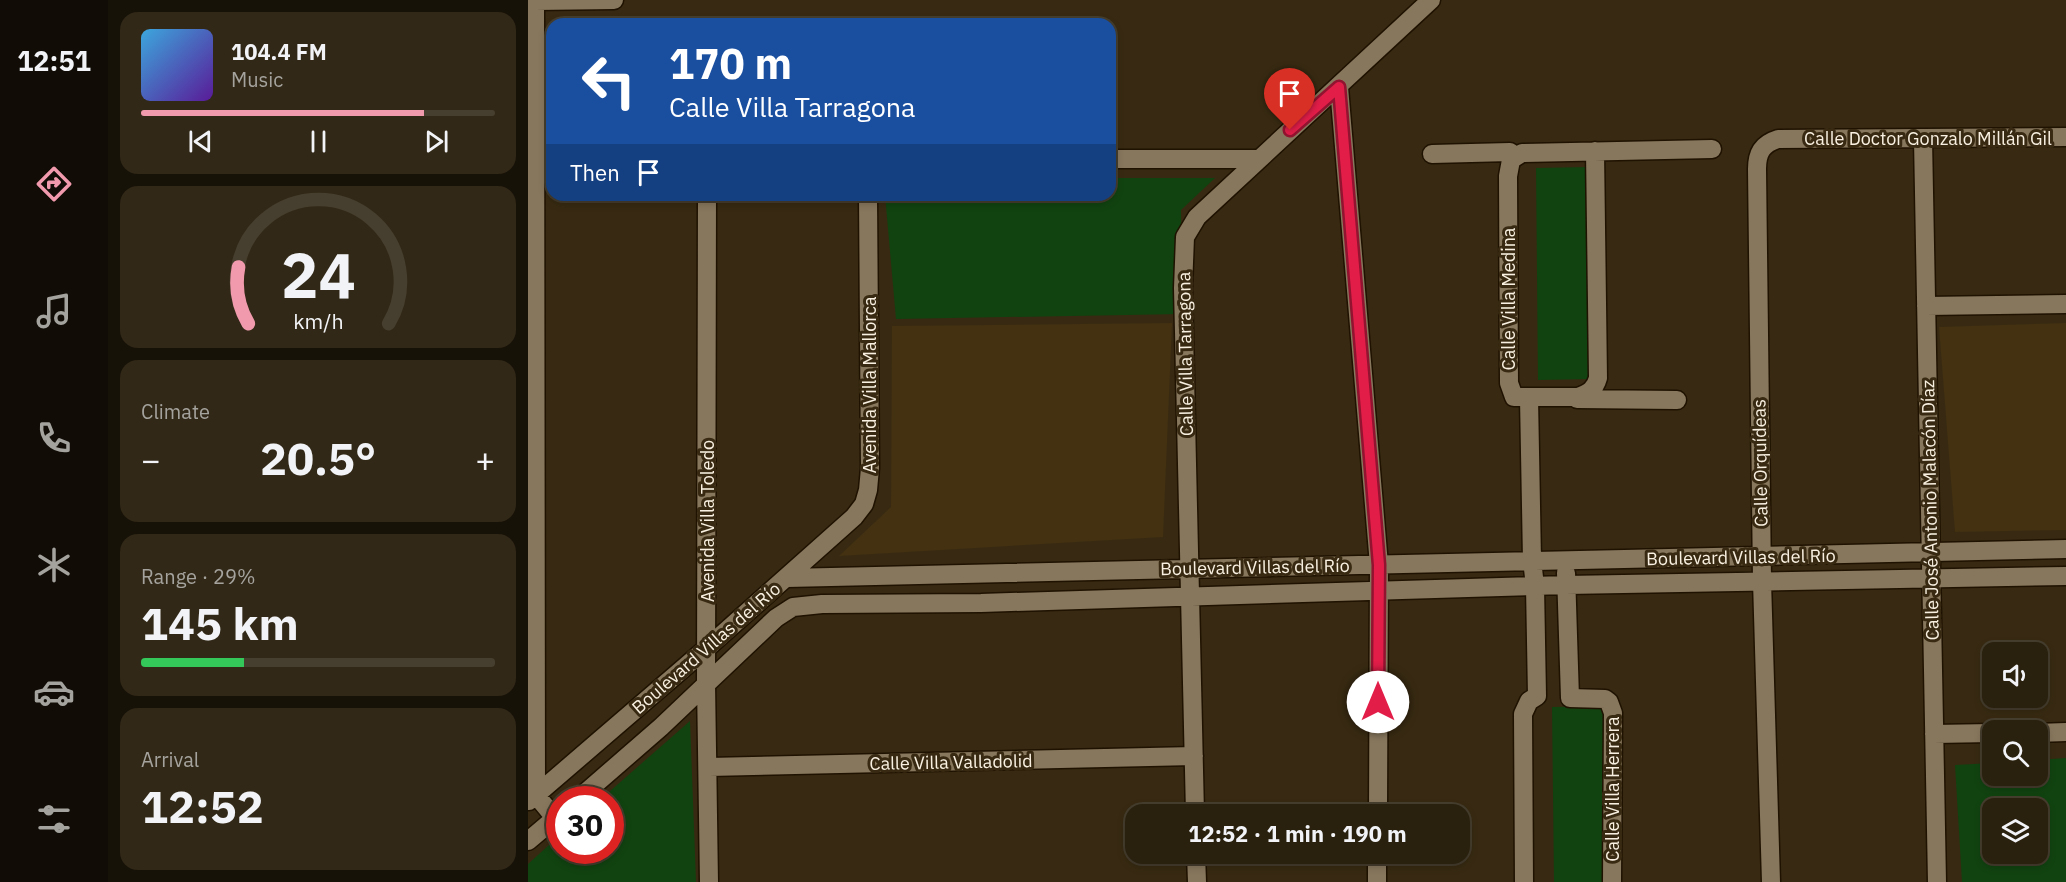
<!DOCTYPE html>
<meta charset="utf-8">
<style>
:root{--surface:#2a200e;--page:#322817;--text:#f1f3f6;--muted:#a5a39e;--line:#463e2e;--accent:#f29aad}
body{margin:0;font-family:"IBM Plex Sans",sans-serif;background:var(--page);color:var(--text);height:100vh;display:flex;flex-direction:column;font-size:22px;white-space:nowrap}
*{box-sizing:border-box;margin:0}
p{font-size:20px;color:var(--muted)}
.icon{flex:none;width:33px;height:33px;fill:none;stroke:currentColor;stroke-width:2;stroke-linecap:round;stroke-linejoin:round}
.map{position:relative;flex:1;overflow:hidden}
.side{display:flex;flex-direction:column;gap:12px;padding:12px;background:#171208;width:420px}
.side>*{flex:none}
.top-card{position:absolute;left:18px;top:18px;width:570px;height:183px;border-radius:18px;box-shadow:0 3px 9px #0003,0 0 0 2px var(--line);background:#1a4fa0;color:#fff;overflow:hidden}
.buttons{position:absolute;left:1454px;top:642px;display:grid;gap:12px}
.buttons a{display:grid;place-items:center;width:66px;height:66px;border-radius:12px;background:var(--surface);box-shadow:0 3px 9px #0003,0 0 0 2px var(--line);font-size:30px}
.speed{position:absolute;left:18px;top:786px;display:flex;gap:12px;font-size:30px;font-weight:700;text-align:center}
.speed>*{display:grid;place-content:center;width:78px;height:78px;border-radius:50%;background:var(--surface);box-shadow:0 3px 9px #0003,0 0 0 2px var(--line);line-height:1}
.speed .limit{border:9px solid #d22;background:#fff;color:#111}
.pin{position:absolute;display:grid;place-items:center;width:51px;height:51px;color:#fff;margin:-62px -26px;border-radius:50% 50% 50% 0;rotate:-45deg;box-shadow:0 0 6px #0007}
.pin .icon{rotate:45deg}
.me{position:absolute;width:66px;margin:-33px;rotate:0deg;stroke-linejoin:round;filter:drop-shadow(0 0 4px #0008)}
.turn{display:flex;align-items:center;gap:21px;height:126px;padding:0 24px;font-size:27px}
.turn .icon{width:78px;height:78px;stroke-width:2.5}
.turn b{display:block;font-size:42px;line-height:51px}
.then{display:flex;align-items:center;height:57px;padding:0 24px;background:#0003;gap:12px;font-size:22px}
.big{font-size:45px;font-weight:700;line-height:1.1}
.side .tile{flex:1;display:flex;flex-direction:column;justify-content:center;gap:9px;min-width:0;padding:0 21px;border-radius:18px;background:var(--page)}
.side .dial{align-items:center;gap:0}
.dial svg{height:156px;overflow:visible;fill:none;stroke:var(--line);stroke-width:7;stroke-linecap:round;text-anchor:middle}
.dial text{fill:var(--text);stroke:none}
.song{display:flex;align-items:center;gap:18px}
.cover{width:72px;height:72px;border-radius:9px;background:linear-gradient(135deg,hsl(200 70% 55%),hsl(270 70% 35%))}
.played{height:6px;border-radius:3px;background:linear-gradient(90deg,var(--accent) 80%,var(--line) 80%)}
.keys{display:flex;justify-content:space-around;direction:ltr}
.heat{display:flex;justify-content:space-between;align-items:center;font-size:33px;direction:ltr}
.charge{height:9px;border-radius:4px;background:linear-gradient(90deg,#34c759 29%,var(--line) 0)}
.trip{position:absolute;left:597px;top:804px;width:345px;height:60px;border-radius:18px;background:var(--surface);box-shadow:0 3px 9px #0003,0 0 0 2px var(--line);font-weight:700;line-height:60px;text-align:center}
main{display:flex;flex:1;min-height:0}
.tab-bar{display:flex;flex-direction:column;width:108px;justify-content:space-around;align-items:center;background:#110d06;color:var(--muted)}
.tab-bar .icon{width:42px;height:42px}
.tab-bar .selected{color:var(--accent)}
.tab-bar b{font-size:27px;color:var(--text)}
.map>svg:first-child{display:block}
</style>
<main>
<nav class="tab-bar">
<b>12:51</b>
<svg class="icon selected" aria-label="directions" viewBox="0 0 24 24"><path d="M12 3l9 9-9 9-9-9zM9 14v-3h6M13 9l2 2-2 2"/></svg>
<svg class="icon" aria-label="music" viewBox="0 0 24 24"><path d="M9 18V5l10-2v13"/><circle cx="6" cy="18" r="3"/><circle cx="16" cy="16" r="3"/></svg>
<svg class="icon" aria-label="phone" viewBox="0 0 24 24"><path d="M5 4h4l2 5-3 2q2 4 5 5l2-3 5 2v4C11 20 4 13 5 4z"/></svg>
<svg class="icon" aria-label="climate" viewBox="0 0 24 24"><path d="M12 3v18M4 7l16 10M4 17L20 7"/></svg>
<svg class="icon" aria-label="car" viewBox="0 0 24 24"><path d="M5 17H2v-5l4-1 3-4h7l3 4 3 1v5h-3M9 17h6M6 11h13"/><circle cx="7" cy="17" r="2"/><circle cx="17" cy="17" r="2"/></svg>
<svg class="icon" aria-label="filters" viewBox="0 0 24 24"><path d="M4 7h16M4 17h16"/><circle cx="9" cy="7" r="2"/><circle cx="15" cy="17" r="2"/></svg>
</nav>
<section class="side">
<div class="tile">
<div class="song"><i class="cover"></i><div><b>104.4 FM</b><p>Music</p></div></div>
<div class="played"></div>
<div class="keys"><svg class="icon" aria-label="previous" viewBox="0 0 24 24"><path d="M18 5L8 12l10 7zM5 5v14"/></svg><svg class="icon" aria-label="pause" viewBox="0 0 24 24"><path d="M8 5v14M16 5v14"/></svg><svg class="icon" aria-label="next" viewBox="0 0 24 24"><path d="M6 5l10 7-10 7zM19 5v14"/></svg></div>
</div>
<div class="tile dial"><svg viewBox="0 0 100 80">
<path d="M14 69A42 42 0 1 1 86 69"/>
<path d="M14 69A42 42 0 0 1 9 40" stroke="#f29aad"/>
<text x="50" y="56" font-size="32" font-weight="700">24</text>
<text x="50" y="72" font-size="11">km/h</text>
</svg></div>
<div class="tile"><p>Climate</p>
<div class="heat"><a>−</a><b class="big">20.5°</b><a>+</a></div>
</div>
<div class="tile"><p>Range · 29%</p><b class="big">145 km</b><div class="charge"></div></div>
<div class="tile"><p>Arrival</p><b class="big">12:52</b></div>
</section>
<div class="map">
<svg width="1538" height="882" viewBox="0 0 1538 882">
<rect width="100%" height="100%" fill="#382a12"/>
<path fill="#433112" d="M644,323l-9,214 -324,19 52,-49 1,-181z
M1538,323v207l-111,2 -16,-205z"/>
<path fill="#114310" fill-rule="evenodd" d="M1061,167l2,212 -53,1 -2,-212z
M582,178h105l-34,32 1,104 -286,5 -11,-124h225z
M1082,706l2,176h-58l-2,-175z
M162,721l6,161h-168v-18l31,-28 1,14h50v-50l-9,-1z
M1538,758v124h-104l-7,-117 37,-2v13h45v-16zM1509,808v46h-45v-46z"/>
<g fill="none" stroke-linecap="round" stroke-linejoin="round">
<g stroke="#1f1200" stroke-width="21">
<path id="minor" d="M7,0l1,795 19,23
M7,1l79,-1
M811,87l40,478 -1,249
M1395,139l14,743
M1067,151l3,227c-3,11 -9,15 -20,19h-64l-5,-14 -1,-207 3,-16 11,-7 190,-4
M904,154l78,-2 5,4
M582,159h148
M179,195l-1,488 3,199
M1398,306l140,-2
M1049,399l100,1
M1038,573l4,125 35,1 4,3 4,11 -1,169
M259,578l1279,-29
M1509,733l29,-1
M1406,734l58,-1
M181,767l485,-11
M49,800l84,-73 115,-109 17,-11 29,-3 159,-1 585,-18 500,-9
M1,801l179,-154 146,-130 10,-13 4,-14 2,-22 -2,-273
M667,814l-12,-526 2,-51 12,-20 234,-217
M0,841l32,-27
M668,854l1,28
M849,882v-28
M996,882l-1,-168 6,-13 8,-5 -2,-110 -3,-26 -3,-162
M1243,882l-9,-301 -5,-412c0,-16 5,-25 21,-30l288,-2"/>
</g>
<use href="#minor" stroke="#87775d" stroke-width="18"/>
</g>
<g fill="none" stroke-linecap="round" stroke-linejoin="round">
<g stroke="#92132f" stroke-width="15">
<path id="route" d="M762,130l49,-43 40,478 -1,137"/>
</g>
<use href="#route" stroke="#e11d48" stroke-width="10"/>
</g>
<g text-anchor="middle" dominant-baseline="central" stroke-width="6" stroke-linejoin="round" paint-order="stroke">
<g font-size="18" fill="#f9f0e1" stroke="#382a12">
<text x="1400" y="138">Calle Doctor Gonzalo Millán Gil</text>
<text transform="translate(980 299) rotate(-90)">Calle Villa Medina</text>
<text transform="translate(657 354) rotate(-91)">Calle Villa Tarragona</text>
<text transform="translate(341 385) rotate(-90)">Avenida Villa Mallorca</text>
<text transform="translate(1232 463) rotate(-91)">Calle Orquídeas</text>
<text transform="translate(1402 510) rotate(-91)">Calle José Antonio Malacón Díaz</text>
<text transform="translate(179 521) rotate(-90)">Avenida Villa Toledo</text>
<text transform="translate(1213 557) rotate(-1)">Boulevard Villas del Río</text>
<text transform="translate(727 567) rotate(-1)">Boulevard Villas del Río</text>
<text transform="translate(178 648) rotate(-41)">Boulevard Villas del Río</text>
<text transform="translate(423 762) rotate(-1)">Calle Villa Valladolid</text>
<text transform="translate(1084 789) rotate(-90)">Calle Villa Herrera</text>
</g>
</g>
</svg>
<div class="buttons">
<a><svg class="icon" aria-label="sound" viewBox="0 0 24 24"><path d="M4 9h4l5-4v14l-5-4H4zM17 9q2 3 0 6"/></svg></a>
<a><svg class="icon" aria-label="search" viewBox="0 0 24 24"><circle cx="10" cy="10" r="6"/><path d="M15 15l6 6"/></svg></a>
<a><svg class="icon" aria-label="layers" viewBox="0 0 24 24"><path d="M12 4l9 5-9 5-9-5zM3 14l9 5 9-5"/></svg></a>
</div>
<div class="speed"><div class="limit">30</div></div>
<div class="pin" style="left:762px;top:130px;background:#d93025"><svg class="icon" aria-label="arrive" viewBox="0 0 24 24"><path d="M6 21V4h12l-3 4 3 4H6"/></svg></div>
<svg class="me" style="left:850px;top:702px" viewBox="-20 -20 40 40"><circle r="19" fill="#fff"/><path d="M0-13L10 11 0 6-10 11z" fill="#e11d48"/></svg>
<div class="trip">12:52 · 1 min · 190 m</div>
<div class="top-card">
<div class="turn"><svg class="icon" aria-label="left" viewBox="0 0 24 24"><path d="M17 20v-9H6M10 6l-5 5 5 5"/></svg><div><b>170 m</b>Calle Villa Tarragona</div></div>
<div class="then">Then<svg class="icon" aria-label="arrive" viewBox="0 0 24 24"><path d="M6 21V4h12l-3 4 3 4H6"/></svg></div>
</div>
</div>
</main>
